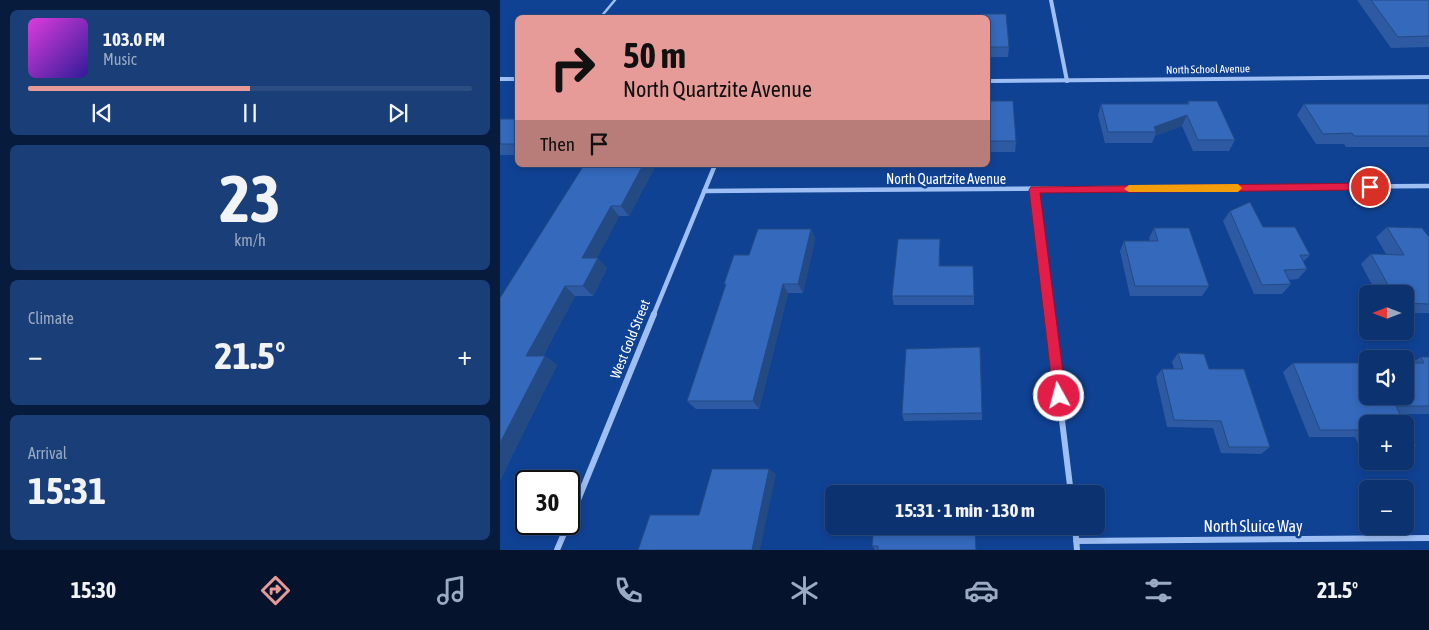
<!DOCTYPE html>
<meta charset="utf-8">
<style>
:root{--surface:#0c326f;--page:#1a3e77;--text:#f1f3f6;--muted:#9aaac3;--line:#2c4d82;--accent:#e69b98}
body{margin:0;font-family:"Asap Condensed",sans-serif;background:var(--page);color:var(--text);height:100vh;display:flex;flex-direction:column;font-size:19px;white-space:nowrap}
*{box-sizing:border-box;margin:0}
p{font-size:16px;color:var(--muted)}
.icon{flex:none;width:28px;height:28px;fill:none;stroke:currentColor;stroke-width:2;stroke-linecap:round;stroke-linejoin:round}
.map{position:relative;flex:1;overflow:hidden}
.panel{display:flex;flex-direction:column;gap:10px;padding:10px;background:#071c3d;width:500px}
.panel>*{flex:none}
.guide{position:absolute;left:15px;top:15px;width:475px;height:152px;border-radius:8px;box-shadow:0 2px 8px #0003,0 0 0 1px var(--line);background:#e69b98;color:#111;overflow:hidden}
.needle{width:32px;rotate:270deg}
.buttons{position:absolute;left:859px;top:285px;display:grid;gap:10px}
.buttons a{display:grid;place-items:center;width:55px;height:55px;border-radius:8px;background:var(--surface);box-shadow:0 2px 8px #0003,0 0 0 1px var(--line);font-size:25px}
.speed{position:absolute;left:15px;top:470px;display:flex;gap:10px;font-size:25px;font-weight:700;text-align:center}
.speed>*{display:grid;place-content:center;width:65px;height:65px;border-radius:50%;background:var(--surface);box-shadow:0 2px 8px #0003,0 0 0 1px var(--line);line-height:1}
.speed .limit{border:2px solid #111;border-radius:8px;background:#fff;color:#111}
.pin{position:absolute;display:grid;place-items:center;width:42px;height:42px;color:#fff;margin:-21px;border:2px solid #fff;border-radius:50%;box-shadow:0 1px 5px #0007}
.me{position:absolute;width:55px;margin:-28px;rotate:353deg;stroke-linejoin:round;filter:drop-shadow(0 0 4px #0008)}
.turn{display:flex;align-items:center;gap:18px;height:105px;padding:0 25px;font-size:22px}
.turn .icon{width:65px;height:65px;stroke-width:2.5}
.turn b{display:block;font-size:35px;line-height:42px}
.then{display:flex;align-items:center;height:48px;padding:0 25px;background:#0003;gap:10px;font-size:19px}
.big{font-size:38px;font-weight:700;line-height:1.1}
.panel .card{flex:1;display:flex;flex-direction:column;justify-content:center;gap:8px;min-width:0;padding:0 18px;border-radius:8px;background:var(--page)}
.panel .dial{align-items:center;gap:0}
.dial b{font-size:65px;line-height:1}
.song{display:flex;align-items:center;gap:15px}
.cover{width:60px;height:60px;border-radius:8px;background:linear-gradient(135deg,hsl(300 70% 55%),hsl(250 70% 35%))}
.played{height:5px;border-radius:2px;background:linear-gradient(90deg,var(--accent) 50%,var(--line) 50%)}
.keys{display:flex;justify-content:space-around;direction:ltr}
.heat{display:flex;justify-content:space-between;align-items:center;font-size:28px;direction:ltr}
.trip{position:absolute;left:325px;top:485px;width:280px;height:50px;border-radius:8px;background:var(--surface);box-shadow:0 2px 8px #0003,0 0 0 1px var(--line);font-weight:700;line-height:50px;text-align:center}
.tabs{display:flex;height:80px;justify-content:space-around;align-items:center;background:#05142c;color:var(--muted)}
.tabs .icon{width:35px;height:35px}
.tabs .selected{color:var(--accent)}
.tabs b{font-size:22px;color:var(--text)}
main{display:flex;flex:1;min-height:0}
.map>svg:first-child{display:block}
</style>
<main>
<section class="panel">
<div class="card">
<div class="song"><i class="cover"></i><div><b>103.0 FM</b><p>Music</p></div></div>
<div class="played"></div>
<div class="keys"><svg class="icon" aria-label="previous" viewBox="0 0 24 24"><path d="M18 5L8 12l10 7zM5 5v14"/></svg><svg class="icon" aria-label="pause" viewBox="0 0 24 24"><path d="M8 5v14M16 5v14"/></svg><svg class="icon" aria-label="next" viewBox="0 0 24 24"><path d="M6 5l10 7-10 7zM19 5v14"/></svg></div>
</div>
<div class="card dial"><b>23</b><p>km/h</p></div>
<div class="card"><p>Climate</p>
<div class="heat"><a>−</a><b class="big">21.5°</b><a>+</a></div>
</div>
<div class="card"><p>Arrival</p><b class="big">15:31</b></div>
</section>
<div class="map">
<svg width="929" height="550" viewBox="0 0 929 550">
<rect width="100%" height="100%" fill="#104294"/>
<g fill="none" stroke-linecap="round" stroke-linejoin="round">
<path stroke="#9ebff4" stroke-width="2.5" d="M100,18l15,-18"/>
<path stroke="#9ebff4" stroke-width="4" d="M551,0l16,81"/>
<path stroke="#9ebff4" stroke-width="4.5" d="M534,189l15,127
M204,191l725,-5
M153,316l62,-151"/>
<path stroke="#9ebff4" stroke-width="6" d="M549,314l22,180
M69,522l85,-208
M575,526l2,24
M576,541l353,-3
M57,550l11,-26"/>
<path fill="#9ebff4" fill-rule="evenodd" d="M929,75v4l-441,4v-4z
M0,77h18v4h-18z"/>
</g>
<path fill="#2d5aa2" d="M857,0h72v47l-38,1z
M488,18l21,29 -1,10h-20z
M488,101l28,40 -1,11h-27z
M688,101l47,39 -6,11h-36l-11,-25 -27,10 -3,7h-47l-7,-28 3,-11h86z
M804,104h125v43h-83l-2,-3h-28l-19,-29z
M18,117v38h-18v-36h16z
M84,165h72l-27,51h-10l-22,42 10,10 -14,28h-18l-32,60h2l12,9 -57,115v-182z
M730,211l33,16 47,28 -7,7 4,7 -9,10 -10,1 3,4 -9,10h-28l-31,-73z
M887,227l42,10v76h-24v-19h-28l-16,-30 10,-10h15l-10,-17z
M654,228l55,58 -7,10h-72l-10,-45 4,-10h26l-1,-3z
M311,229l4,10 -12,54h-15l-29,116h-63l-9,-8 39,-115 -2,-2 25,-29z
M440,239v27l34,30v9h-80l-2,-9z
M678,353l31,16 61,78 -9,7 -40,-1 -8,-25 -46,-1 -11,-50 6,-8h12l-2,-7z
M921,357h8v57h-29l16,32 -11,5v-27h-37v28h-6l-7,-15h-46l-26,-65 10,-9h118z
M482,413v7l-78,1 -2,-7z
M456,531l20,19h-101l-3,-4z"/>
<path fill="#244a84" d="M687,115l-5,11 -27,10 1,-4 -2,-5z
M143,165h13l-27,51 -8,-10z
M111,206l8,10 -27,52 -10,-10z
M311,229l4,10 -12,54 -5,-9z
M98,258l9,10 -14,28 -10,-10z
M283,284l5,9 -29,116 -6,-8z
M65,286l10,10 -37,69 -12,-9z
M45,356l12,9 -57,115v-37z
M269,469l7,5 -16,76h-8z"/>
<path fill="#3469bc" stroke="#244a84" d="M871,0h58v36l-31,1z
M481,14h25l3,33h-21v-29h-7z
M488,101h25l3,40h-28z
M688,101h29l18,39h-37l-11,-25 -33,12 2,5h-48l-7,-28h88z
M804,104h125v32h-75l-2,-3 -29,1z
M18,117v27h-18v-25h16z
M84,165h59l-22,41h-10l-29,52h16l-15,28h-18l-39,70h19l-45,87v-145z
M750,202l13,25h32l15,28h-10l7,14 -23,1 7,14 -29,1 -32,-74z
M887,227l35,1 7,9v67l-24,-1v-9h-12l-22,-40 33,1z
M654,228h35l20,58h-74l-11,-45h34z
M258,229h53l-13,55h-15l-30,117h-66l39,-117h-2l10,-29h15z
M398,239h42l-1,27h34l1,30h-82z
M480,347l2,66 -80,1 4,-65z
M678,353l26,1 5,15h35l26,78h-41l-8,-26 -47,-1 -12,-51h21z
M921,357h8v49h-33l20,40h-11v-22h-37v6h-48l-27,-67h75v33h37v-33h19z
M212,469h57l-17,81h-114l12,-35h49z
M378,485h78v9h-79z
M374,526h82v5h19l1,19h-98v-4h-6z"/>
<path fill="#e11d48" stroke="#92132f" d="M870,183l5,4 -5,3 -330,3 26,203 -2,5 -5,2 -5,-2 -25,-211 2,-3z"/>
<path fill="#f59e0b" d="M738,184l4,4 -4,4h-109l-5,-3 5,-4z"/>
<g text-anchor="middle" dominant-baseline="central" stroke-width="5" stroke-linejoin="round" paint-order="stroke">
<g font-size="11" fill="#fff" stroke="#104294">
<text transform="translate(708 69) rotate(-1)">North School Avenue</text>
</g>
<g font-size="14" fill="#fff" stroke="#104294">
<text x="446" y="179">North Quartzite Avenue</text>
<text transform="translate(130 339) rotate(-68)">West Gold Street</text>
</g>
<g font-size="16" fill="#fff" stroke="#104294">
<text x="753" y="526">North Sluice Way</text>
</g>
</g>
</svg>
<div class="buttons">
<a><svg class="needle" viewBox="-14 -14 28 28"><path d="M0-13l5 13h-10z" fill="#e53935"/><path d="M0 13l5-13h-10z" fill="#9aaac3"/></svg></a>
<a><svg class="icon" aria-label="sound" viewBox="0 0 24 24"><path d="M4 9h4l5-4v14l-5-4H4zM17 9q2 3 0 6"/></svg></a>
<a>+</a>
<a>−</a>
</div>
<div class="speed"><div class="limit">30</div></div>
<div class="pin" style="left:870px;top:187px;background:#d93025"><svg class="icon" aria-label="arrive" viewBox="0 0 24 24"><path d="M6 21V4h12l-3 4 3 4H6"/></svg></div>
<svg class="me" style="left:559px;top:396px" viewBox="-20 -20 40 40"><circle r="17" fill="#e11d48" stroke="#fff" stroke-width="3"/><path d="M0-11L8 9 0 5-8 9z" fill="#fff"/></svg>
<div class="trip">15:31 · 1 min · 130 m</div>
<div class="guide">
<div class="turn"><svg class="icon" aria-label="right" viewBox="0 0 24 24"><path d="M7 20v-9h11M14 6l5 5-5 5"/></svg><div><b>50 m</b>North Quartzite Avenue</div></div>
<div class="then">Then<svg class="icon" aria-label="arrive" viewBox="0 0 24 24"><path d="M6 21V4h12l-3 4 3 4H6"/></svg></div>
</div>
</div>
</main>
<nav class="tabs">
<b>15:30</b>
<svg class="icon selected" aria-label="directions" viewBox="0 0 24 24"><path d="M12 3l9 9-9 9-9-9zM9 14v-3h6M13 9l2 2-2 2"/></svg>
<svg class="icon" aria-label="music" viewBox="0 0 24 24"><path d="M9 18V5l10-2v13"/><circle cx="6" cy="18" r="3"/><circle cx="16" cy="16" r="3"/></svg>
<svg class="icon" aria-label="phone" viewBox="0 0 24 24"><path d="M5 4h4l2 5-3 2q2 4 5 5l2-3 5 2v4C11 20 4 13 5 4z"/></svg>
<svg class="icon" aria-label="climate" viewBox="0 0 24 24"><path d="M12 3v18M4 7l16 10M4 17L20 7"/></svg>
<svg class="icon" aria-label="car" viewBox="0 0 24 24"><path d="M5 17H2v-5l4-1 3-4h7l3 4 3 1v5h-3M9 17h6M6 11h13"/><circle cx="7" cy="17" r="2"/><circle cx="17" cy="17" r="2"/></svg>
<svg class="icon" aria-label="filters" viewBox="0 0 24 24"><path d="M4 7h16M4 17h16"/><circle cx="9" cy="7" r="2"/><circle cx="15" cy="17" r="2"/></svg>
<b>21.5°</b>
</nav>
